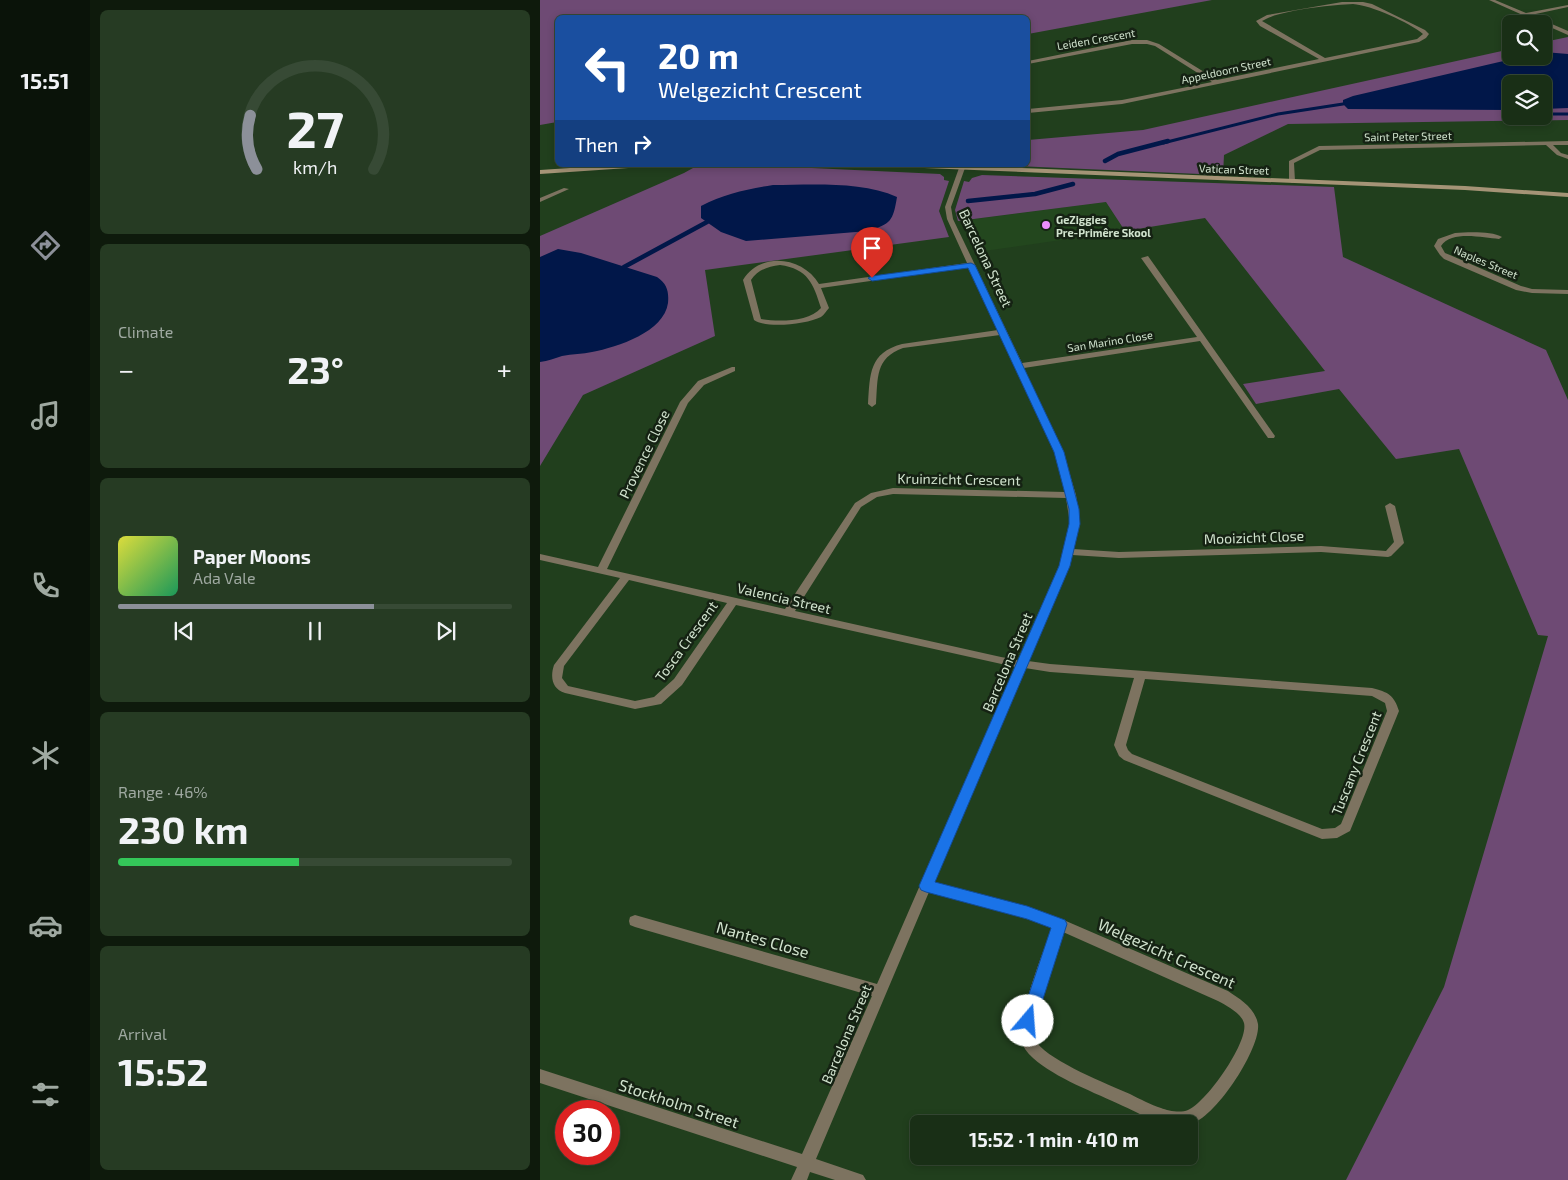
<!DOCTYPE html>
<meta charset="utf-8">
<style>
:root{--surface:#192f16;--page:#263b23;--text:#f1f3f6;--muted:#9fa9a1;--line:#374a35;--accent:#8c9099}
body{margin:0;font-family:"Exo 2",sans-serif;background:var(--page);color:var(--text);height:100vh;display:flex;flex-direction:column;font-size:19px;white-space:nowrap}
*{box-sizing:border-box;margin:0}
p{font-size:16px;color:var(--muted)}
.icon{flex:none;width:28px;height:28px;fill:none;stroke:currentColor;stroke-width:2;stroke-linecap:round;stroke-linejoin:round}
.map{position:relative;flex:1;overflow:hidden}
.details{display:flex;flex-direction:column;gap:10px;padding:10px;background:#0e1a0c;width:450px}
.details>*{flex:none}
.banner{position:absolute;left:15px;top:15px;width:475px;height:152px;border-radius:8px;box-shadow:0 2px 8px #0003,0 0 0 1px var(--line);background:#1a4fa0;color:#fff;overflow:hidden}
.controls{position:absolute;left:962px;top:15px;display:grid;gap:10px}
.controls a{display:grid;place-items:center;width:50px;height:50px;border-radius:8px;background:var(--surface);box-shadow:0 2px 8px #0003,0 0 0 1px var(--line);font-size:25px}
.speed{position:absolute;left:15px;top:1100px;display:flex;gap:10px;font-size:25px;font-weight:700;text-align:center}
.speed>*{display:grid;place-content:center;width:65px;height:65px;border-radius:50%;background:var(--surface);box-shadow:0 2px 8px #0003,0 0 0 1px var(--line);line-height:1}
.speed .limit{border:8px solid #d22;background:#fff;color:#111}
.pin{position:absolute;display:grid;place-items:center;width:42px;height:42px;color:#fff;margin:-51px -21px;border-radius:50% 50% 50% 0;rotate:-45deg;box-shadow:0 0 5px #0007}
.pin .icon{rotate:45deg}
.me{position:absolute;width:55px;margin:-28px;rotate:18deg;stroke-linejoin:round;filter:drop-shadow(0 0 4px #0008)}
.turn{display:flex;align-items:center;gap:18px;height:105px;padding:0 20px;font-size:22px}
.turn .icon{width:65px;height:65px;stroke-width:2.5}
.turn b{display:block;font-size:35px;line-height:42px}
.then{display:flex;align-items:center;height:48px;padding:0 20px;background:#0003;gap:10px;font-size:19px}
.big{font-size:38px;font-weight:700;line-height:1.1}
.details .widget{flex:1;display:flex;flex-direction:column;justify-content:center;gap:8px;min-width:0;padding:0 18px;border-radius:8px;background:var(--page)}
.details .dial{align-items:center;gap:0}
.dial svg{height:130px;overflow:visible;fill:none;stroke:var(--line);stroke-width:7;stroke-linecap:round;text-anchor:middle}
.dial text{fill:var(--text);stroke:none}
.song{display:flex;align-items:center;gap:15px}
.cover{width:60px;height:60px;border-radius:8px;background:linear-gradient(135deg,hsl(60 70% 55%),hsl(150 70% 35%))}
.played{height:5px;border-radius:2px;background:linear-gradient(90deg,var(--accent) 65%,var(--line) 65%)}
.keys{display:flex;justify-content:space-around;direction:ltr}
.heat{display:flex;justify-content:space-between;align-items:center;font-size:28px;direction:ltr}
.charge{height:8px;border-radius:4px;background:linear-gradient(90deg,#34c759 46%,var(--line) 0)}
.trip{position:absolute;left:370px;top:1115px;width:288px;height:50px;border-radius:8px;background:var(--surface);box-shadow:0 2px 8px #0003,0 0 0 1px var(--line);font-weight:700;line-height:50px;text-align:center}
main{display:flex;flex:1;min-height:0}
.tabs{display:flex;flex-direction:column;width:90px;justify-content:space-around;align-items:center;background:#0a1309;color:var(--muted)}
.tabs .icon{width:35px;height:35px}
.tabs .active{color:var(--accent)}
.tabs b{font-size:22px;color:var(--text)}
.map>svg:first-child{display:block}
</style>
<main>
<nav class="tabs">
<b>15:51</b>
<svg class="icon active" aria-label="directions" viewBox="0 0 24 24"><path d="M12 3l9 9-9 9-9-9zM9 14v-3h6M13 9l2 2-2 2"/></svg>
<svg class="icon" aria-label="music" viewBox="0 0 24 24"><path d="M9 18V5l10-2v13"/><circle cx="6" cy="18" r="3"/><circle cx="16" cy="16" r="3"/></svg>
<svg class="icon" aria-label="phone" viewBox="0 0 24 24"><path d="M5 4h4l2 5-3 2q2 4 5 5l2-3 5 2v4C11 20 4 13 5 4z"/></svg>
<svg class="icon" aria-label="climate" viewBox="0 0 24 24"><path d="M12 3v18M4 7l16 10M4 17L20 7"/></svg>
<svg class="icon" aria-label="car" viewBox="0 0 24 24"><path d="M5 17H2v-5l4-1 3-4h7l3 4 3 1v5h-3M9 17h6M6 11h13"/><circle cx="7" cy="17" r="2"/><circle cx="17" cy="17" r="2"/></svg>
<svg class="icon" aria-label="filters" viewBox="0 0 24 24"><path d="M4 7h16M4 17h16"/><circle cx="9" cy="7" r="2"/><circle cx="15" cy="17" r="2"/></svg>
</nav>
<section class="details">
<div class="widget dial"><svg viewBox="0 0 100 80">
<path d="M14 69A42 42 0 1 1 86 69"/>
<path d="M14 69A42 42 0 0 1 10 36" stroke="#8c9099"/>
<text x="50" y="56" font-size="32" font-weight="700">27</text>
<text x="50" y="72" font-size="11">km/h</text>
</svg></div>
<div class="widget"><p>Climate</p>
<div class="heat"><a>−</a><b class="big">23°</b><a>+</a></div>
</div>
<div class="widget">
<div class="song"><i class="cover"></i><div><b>Paper Moons</b><p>Ada Vale</p></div></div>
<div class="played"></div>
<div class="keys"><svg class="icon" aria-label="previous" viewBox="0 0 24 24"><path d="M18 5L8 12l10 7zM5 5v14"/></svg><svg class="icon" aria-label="pause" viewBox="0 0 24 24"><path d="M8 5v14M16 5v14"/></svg><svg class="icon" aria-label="next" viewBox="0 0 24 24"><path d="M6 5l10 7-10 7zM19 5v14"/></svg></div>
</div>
<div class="widget"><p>Range · 46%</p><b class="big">230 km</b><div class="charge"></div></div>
<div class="widget"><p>Arrival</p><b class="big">15:52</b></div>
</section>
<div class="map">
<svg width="1028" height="1180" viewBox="0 0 1028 1180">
<rect width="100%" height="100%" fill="#213f1d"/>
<path fill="#23471e" d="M566,202l19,29 -141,20 -16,-31z"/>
<path fill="#6e4a74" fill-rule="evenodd" d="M0,0h672l-184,34v-16h-470l-1,104 -17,3z
M1028,37v83l-280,4 -64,31 -1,20 -231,-10h36v-25l115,-10 368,-81v7h33v-14zM971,84h33v32h-33z
M229,166l171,8 4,3v3l5,1 -10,30 10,26 -244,33 10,66 -132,59 -43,71v-230l144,-63 9,-5z
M442,175l352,12 9,70 203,93 22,50v780h-222l98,-193 104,-351 -10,-1 -79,-186 -63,10 -57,-70 -83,15 -13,-20 82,-13 -120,-153 -80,13 -19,-29 -148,19 -3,-11 9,-29 5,1 3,-4z"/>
<path fill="#011749" d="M1004,52l24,2v54l-24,1v-25h-33v26l-163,-1 -5,-5v-4l10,-4 172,-40h19z
M233,185c38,0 88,-4 124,12 -4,24 -6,27 -29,34l-122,10 -25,-9 -20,-14v-12c23,-12 46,-17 72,-21z
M18,249l23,4 76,24c10,7 12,14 11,26 -4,29 -50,44 -76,49 -9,2 -20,2 -30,4 -7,2 -14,5 -22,6v-105z"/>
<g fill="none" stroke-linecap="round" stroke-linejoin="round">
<path stroke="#011749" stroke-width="3" d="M1004,114h24
M623,143l115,-29 65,-10"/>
<path stroke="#011749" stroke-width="4.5" d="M565,161l13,-7 50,-13
M428,201l67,-7 38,-10
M84,267l83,-45"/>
<path fill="#7d7360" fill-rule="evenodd" d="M949,0h6l31,13 42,-8v2l-37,8 37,16v4z
M802,2h21l9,2 53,26 4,4 -3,4 -7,4 -297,62 -94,9v-4l94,-9 90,-18 -57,-36 -8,-2h-15l-104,20v-3l104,-21h15l12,4 58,36 102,-21 -59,-33 -4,-5 11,-6zM813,4c18,1 57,19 70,30l-6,5 -92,19 -63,-37c17,-11 70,-16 91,-17z
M1028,141v4h-15l8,8 7,2v4l-11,-4 -11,-10 -226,5 -26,13 1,18 -3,2 -3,-2v-20l30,-15z
M422,166l3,2 -14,39 2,12 69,144 175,-26 -56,-79 7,-2 127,180 -1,2h-6l-68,-97 -176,27 39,84 13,43 4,29 -7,25 46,3 202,-6 65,5 8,-9 -9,-36 5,-3 5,3 9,37 -13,13 -3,1 -67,-5 -202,6 -47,-3 -3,11 -41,95 22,3 322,24c16,4 22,7 27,23l-49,120 -13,7 -15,1 -198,-79 -5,-4 -5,-11 20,-67 -84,-6 -25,-4 -91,215 93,24 32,11 169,73c12,8 27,17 30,33 3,24 -43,95 -68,100 -6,1 -22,1 -29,-1 -13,-4 -26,-12 -38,-17 -27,-13 -68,-28 -90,-48 -6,-5 -10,-11 -12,-18 -5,-20 23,-90 31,-113l-25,-8 -98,-27 -113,267 47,16 3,5h-31l-25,-8 -3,8h-16l6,-13 -257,-84v-14l262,85 70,-158 -237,-69 -5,-2 -1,-4 1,-4 5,-2 242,69 138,-317 -279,-62 -54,80 -21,19 -26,5 -70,-16c-13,-4 -15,-16 -11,-28l66,-87 -80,-18v-6l58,13 82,-165 18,-21 34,-14h3v4l-31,14 -16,18 -81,166 178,40 70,-106 16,-10 22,-5 172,4 -10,-40 -55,-117 -97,13c-28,10 -25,30 -27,56l-4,3 -4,-3c2,-30 1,-51 34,-60l96,-14 -29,-63 -148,21 8,20c-3,3 -5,7 -8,9 -14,7 -54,12 -67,3l-11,-40c18,-29 60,-23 76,4l148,-21 -20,-44 -2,-12 14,-39zM240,265c28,4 33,18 41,43 -12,14 -43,14 -60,11l-10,-39c7,-11 17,-13 29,-15zM353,494l173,4 4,26 -11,42 -41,94 -17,-3 -206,-46 66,-104 16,-10zM89,580l98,23 -53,76 -20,18 -19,4 -67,-15 -6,-8 2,-12zM605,679l227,17 13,7 2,8 -46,113 -6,4 -13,1 -190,-75 -4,-4 -2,-5zM523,932l155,69c9,5 23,12 26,22 5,19 -38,80 -56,87 -7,3 -20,1 -27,-2 -10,-3 -21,-9 -31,-14 -23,-10 -78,-32 -93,-51 -5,-6 -3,-15 -2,-22z
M24,188l5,1 -29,13v-4z
M915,233c13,-1 37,-2 47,4l-3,2c-16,-1 -47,-9 -58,7l4,7 5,2 71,31 11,3 36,1v4l-36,-1 -16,-3 -72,-31 -4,-4 -6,-9 4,-7z"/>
<path fill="#a59476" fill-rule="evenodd" d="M75,165h31l-3,2 -103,7v-4z
M356,165h50l519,21 103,7v4l-103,-7 -566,-23z"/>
</g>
<path fill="#1a73e8" stroke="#114b97" d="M431,263l4,2 89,187 15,57 1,15 -10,42 -135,316 92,24 38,14 2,4 -31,97 -2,5 -6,2 -5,-2 -3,-5 31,-93 -24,-9 -101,-27 -5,-2 -2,-4 140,-320 10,-42v-15l-15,-57 -86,-184 -96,13 -4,-3 4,-2z"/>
<circle fill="#eb8dfb" stroke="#152213" stroke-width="2" cx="506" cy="225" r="5"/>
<g text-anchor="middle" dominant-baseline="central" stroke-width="5" stroke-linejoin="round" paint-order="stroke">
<g font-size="11" fill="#d0e2cd" stroke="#152213">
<text transform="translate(556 39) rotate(-10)">Leiden Crescent</text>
<text transform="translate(686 70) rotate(-12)">Appeldoorn Street</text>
<text transform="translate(868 136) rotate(-1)">Saint Peter Street</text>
<text transform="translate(694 169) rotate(2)">Vatican Street</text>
<text transform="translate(946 262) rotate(23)">Naples Street</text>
<text transform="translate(570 341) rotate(-9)">San Marino Close</text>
</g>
<g font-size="11" font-weight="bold" fill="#d0e2cd" stroke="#152213" text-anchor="start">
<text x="516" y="219">GeZiggies<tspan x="516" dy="13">Pre-Primêre Skool</tspan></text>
</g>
<g font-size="14" fill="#d0e2cd" stroke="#152213">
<text transform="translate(446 258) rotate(65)">Barcelona Street</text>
<text transform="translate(104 454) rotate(-64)">Provence Close</text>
<text transform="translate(419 479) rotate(1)">Kruinzicht Crescent</text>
<text transform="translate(714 537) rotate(-2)">Mooizicht Close</text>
<text transform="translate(244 598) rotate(13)">Valencia Street</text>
<text transform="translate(146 641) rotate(-54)">Tosca Crescent</text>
<text transform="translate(467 662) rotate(-67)">Barcelona Street</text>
<text transform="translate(816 763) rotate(-68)">Tuscany Crescent</text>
<text transform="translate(306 1034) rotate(-67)">Barcelona Street</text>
</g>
<g font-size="16" fill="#d0e2cd" stroke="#152213">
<text transform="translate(223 939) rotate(16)">Nantes Close</text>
<text transform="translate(627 953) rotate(24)">Welgezicht Crescent</text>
<text transform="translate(139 1103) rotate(18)">Stockholm Street</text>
</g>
</g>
</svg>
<div class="controls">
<a><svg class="icon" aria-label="search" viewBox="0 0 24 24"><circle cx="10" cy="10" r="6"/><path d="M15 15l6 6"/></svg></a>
<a><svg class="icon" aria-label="layers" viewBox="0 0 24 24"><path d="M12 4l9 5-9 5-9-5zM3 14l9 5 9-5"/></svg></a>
</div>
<div class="speed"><div class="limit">30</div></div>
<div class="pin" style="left:332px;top:278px;background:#d93025"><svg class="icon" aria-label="arrive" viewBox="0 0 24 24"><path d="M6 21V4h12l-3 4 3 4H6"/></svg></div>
<svg class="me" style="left:488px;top:1021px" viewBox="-20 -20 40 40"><circle r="19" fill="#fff"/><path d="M0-13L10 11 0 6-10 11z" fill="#1a73e8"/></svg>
<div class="trip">15:52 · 1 min · 410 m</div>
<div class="banner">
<div class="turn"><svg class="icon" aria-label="left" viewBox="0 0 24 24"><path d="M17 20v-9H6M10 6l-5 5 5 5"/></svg><div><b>20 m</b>Welgezicht Crescent</div></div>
<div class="then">Then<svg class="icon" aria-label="right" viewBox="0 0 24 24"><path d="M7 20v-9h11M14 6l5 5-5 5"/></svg></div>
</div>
</div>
</main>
